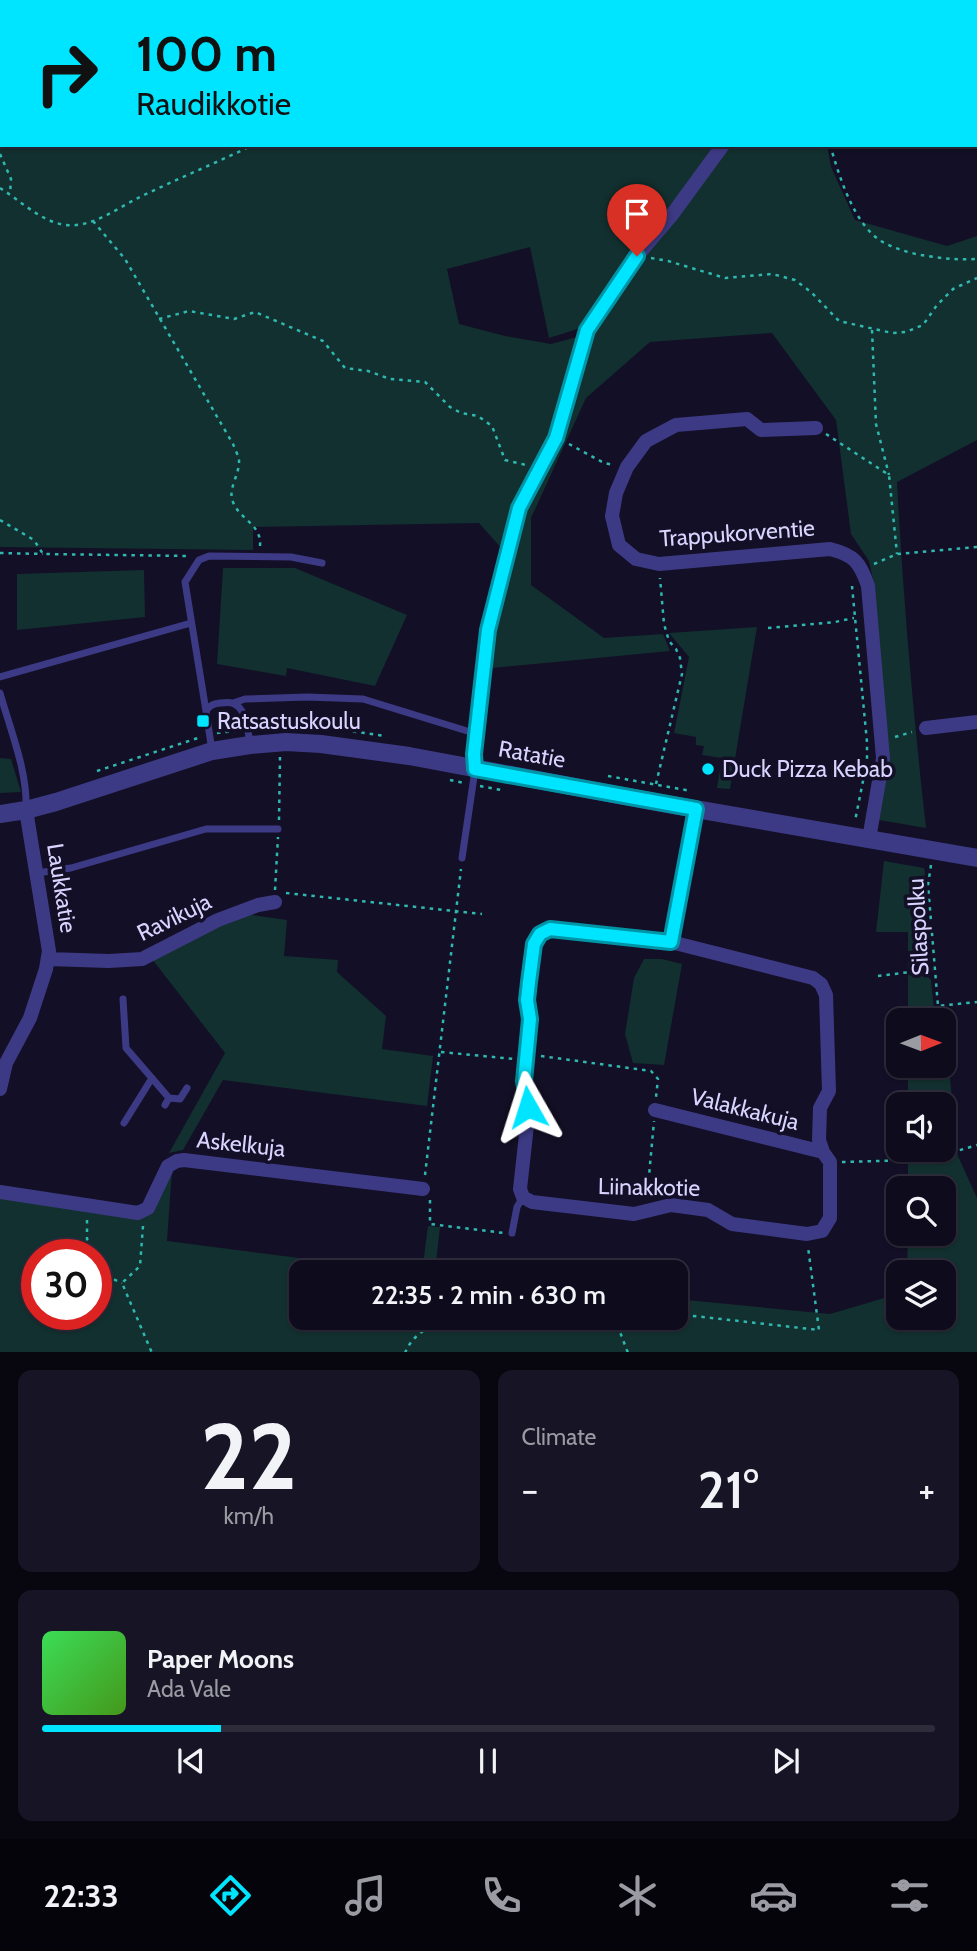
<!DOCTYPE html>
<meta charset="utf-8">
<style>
:root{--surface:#0e0b1c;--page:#171425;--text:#f1f3f6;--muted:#9b9ba3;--line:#2e2b3b;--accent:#00e5ff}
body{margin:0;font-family:Cabin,sans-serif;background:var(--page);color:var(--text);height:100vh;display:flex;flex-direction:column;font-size:26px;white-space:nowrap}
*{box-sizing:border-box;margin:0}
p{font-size:23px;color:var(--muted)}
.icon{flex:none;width:38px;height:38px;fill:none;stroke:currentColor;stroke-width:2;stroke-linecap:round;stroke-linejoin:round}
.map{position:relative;height:1352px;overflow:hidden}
.drawer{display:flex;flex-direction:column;gap:18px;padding:18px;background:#08060f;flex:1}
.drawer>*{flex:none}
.hud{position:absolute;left:0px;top:0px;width:978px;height:147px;box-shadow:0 2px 5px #0004,0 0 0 2px var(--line);background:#00e5ff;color:#111;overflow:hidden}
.needle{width:46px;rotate:89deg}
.controls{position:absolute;left:886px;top:1008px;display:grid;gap:14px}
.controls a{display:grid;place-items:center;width:70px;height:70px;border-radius:14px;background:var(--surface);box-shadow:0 2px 5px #0004,0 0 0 2px var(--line);font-size:35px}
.speed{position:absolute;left:21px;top:1239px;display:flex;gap:14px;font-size:35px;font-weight:700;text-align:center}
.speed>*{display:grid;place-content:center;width:91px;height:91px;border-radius:50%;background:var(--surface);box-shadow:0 2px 5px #0004,0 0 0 2px var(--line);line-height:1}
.speed .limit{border:10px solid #d22;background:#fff;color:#111}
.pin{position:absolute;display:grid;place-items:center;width:60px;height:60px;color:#fff;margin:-72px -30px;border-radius:50% 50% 50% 0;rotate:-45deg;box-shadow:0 0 7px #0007}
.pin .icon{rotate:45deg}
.me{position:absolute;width:77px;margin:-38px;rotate:354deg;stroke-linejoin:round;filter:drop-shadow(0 0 5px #0008)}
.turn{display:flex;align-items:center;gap:24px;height:147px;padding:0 21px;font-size:32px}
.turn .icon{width:91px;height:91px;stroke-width:2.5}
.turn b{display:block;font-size:49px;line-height:60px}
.big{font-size:52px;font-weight:600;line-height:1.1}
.drawer .tile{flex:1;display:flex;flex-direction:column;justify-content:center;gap:10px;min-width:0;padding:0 24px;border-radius:14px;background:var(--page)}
.drawer .dial{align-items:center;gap:0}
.dial b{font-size:91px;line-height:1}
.song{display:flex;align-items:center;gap:21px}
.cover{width:84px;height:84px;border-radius:10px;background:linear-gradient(135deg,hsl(130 70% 55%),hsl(100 70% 35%))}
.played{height:7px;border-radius:4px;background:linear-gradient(90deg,var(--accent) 20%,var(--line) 20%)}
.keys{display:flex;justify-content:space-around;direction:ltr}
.heat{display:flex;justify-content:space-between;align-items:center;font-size:38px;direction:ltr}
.drawer .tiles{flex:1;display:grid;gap:18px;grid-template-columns:1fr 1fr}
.tile:last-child{grid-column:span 2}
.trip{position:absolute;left:289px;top:1260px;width:399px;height:70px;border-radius:14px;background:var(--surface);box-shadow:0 2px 5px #0004,0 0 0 2px var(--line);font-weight:600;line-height:70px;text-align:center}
.tab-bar{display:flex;height:112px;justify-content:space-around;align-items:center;background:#06040b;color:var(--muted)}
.tab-bar .icon{width:49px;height:49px}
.tab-bar .active{color:var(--accent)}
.tab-bar b{font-size:32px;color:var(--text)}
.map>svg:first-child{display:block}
</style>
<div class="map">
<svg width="977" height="1353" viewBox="0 0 977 1353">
<rect width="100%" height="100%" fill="#130f26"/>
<path fill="#12302f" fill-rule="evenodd" d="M0,0l3,2h-1v143h825l4,22 24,53 92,26 30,-10v204l-80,42c6,115 16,231 29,346l-47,-8 -5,-236 -5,-23 -18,-27 -15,-114 -64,-87 -122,9 -64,56 -55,120v67l73,53 59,-4 7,17 -179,17 1,-38 30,-121 37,-72 25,-110 -35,11 -19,-91 -83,22 12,55 46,12 46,8 30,-8 -28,101 -50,113 -24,-27 -226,4v23l-253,-3z
M110,0h552l1,2h-557z
M223,568h72l112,47 -32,71 -88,-18 -1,8 -69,-12z
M144,570l1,47 -128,13v-56z
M757,627l-27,162 -13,-1 5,-30 -20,-3 2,-9 -8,-1v-8l-22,-4 15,-76 -20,-24z
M0,758l11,1 10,33 -21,1z
M884,861l40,7 1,4 -2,18 6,68c-3,11 -11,10 -21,11v-37h-32z
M246,914l41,6 -3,36 54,4 -1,12 49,44 -4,33 51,7 -6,50 -204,-26 -40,70 -14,3 56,-100 -73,-94z
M644,959h18l20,5 -18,101 -31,-2 -8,-29 9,-56z
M908,975h18l5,5 3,29h10l12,137 2,10 19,42v154l-977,1v-160l145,22 27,-44 -5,70 241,31h-107v46h375v-19l154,15 68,-20v24h45v-46h-36l1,-38h35v-46h-35v-38h35v-46h-35v-38h35v-46h-35zM37,1255h59v59h-59z
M428,1226l12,1 -5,45h-13z"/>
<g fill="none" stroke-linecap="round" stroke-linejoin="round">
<path stroke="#2fb8b0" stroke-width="2.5" stroke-dasharray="3.5 5" stroke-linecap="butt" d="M858,0v2
M137,2l7,-2
M491,2v-2
M494,2l2,-2
M0,26h2
M830,145c9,30 23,78 51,96 14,8 31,13 47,15 17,3 32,4 49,3
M0,154l11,25 -1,15
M0,188c21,13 40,33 65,37 28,3 52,-17 75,-28 37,-18 76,-34 113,-52
M93,221l32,38 108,185c2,5 5,11 6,16 1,13 -10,27 -7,39 5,20 30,24 28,47
M651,258l17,3 57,17 47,-4 23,6 16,12 28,29 53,12 14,-1 17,-7 14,-20 16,-16 24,-11
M159,319l30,-8 45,8 21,-7 68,29 22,27 23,3 22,8 35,3 25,25 11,6 17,3 14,10 13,34 21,5
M872,330l4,94 13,51
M826,434l63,41 8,79
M569,444l35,19 9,2
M0,520l34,20 9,14 147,2
M0,553l43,1
M874,564l23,-10 80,-7
M852,586l15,156v19l-12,60
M768,628l67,-6 19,-4
M336,729l49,7
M217,733l18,-2
M895,737l17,-5
M97,771l104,-34
M608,776l83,15
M450,780l14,3
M656,784l26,-110 -2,-16 -4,-9 -7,-8 -5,-17 -4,-46
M480,786l21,4
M279,820l1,-63
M931,865l-3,20 10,121 39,-4
M275,890l3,-53
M286,893l196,21
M878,976l56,-7
M441,1052l73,7
M541,1056l110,15 7,8 -2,18
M842,1162l73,-2 25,-4 37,-11
M425,1175l36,-306
M647,1198l7,-77
M430,1200v24l74,9
M87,1220v19l24,39 11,5
M143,1226l-3,40 -18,17 30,70
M676,1314l143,16 -11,-83
M618,1318l8,3
M627,1318l-7,14 8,21
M405,1353c8,-20 25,-26 43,-35"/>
<path stroke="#3d3a85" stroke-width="7" d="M0,677l191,-54
M0,693c10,36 28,79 26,117
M233,703l12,-4 62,-2 56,2 114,35
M206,711l-21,-129 14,-22 10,-4 82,1 31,6
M212,751l-6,-40c4,-6 7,-7 14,-8 4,0 8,-1 12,0 15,4 16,29 18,41
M462,858l13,-88
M37,873l34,-5 135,-39h72
M123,999l3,49 43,50 -4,7
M169,1098l11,1 7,-11
M124,1123l28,-45
M512,1233l5,-26 6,-10"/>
<path stroke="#3d3a85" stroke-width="14" d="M812,2l1,-2
M816,428l-55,2 -14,-11 -71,6 -30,16 -19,26 -11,26 -4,23 7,29 17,14 23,5 171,-15c24,6 30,13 38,37l15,172 -14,81
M926,728l51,-6
M475,769l-1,-15 14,-124 31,-122 37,-70 31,-108 50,-74 34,-40 52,-71
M549,929l122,13 142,36 8,6 5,11 3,96 -9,17 -1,32 4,12 7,10v56l-8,13 -15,3 -75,-10 -24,-14 -37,-5 -37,9 -102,-12 -9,-5 -3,-8 9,-82 -5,-26 6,-62 -3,-19 7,-56 6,-10z
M671,942l25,-133
M48,959l61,2 33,-2 76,-39 40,-15 17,-3
M0,1089l6,-26 24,-45 16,-49 3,-18 -23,-141
M655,1110l168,42
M0,1192l138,21 10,-5 20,-42 9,-5 7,-1 239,29"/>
<path stroke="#3d3a85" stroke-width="18" d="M0,814l26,-4 30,-8 156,-51 38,-6 36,-3 35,2 88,12 252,47 316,55"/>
</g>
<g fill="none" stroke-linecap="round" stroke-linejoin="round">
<g stroke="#0095a6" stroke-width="18">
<path id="route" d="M528,1107l-4,-26 6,-62 -3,-19 2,-18 5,-38 6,-10 10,-5 121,13 25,-133 -221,-40 -1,-15 14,-124 31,-122 37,-70 31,-108 50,-74"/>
</g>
<use href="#route" stroke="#00e5ff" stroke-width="12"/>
</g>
<g fill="#00e5ff" stroke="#130f26" stroke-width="2.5">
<rect x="196" y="714" width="14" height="14" rx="3.5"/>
<circle cx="708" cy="769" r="7"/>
</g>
<g text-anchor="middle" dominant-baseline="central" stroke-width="7" stroke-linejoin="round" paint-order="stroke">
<g font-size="23" fill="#d9d4ff" stroke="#130f26">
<text transform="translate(737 533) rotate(-4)">Trappukorventie</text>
<text transform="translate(532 754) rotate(10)">Ratatie</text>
<text transform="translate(62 888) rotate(81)">Laukkatie</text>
<text transform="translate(174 917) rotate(-26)">Ravikuja</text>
<text transform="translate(918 927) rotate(-93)">Silaspolku</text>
<text transform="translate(745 1109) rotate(14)">Valakkakuja</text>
<text transform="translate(241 1144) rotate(6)">Askelkuja</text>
<text transform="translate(649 1187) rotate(1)">Liinakkotie</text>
</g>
<g font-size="23" fill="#d9d4ff" stroke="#130f26" text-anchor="start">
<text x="217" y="721">Ratsastuskoulu</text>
<text x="722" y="769">Duck Pizza Kebab</text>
</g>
</g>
</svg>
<div class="controls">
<a><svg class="needle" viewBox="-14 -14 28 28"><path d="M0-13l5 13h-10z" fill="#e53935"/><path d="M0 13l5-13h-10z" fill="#9b9ba3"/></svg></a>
<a><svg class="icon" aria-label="sound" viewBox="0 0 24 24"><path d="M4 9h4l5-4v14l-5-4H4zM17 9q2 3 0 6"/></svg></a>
<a><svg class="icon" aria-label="search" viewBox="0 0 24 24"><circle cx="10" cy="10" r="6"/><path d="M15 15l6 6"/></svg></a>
<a><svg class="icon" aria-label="layers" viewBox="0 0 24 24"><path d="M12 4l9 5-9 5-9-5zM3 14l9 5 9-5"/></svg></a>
</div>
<div class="speed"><div class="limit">30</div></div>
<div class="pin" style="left:637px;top:256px;background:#d93025"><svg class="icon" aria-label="arrive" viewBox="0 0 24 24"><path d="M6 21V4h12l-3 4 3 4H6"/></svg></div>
<svg class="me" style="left:528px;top:1107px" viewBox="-20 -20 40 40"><path d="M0-17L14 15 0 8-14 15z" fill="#00e5ff" stroke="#fff" stroke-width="4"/></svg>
<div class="trip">22:35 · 2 min · 630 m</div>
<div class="hud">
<div class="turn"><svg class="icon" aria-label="right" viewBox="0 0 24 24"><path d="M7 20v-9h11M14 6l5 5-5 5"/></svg><div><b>100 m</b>Raudikkotie</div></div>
</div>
</div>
<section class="drawer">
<div class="tiles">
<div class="tile dial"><b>22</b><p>km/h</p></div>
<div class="tile"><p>Climate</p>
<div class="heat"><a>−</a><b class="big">21°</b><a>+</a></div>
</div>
<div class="tile">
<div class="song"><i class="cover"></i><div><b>Paper Moons</b><p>Ada Vale</p></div></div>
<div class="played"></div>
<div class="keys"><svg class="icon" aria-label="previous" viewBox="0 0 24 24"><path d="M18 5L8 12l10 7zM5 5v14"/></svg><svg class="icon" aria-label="pause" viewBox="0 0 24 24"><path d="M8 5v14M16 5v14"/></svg><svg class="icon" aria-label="next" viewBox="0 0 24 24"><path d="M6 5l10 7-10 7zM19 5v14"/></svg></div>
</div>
</div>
</section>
<nav class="tab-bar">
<b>22:33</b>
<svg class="icon active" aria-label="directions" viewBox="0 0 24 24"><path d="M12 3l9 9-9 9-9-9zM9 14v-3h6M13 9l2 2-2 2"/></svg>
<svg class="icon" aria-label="music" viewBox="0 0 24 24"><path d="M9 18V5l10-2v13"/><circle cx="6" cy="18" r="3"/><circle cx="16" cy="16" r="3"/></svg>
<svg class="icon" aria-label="phone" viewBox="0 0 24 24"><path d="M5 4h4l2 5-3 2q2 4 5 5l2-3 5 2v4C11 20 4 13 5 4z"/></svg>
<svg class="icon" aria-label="climate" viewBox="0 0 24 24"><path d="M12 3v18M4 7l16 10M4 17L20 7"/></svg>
<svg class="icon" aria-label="car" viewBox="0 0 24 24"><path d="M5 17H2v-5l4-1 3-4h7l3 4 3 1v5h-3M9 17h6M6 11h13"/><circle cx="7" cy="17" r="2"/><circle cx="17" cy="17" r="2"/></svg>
<svg class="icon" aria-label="filters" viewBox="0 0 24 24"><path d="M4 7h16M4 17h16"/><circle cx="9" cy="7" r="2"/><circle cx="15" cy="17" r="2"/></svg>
</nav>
